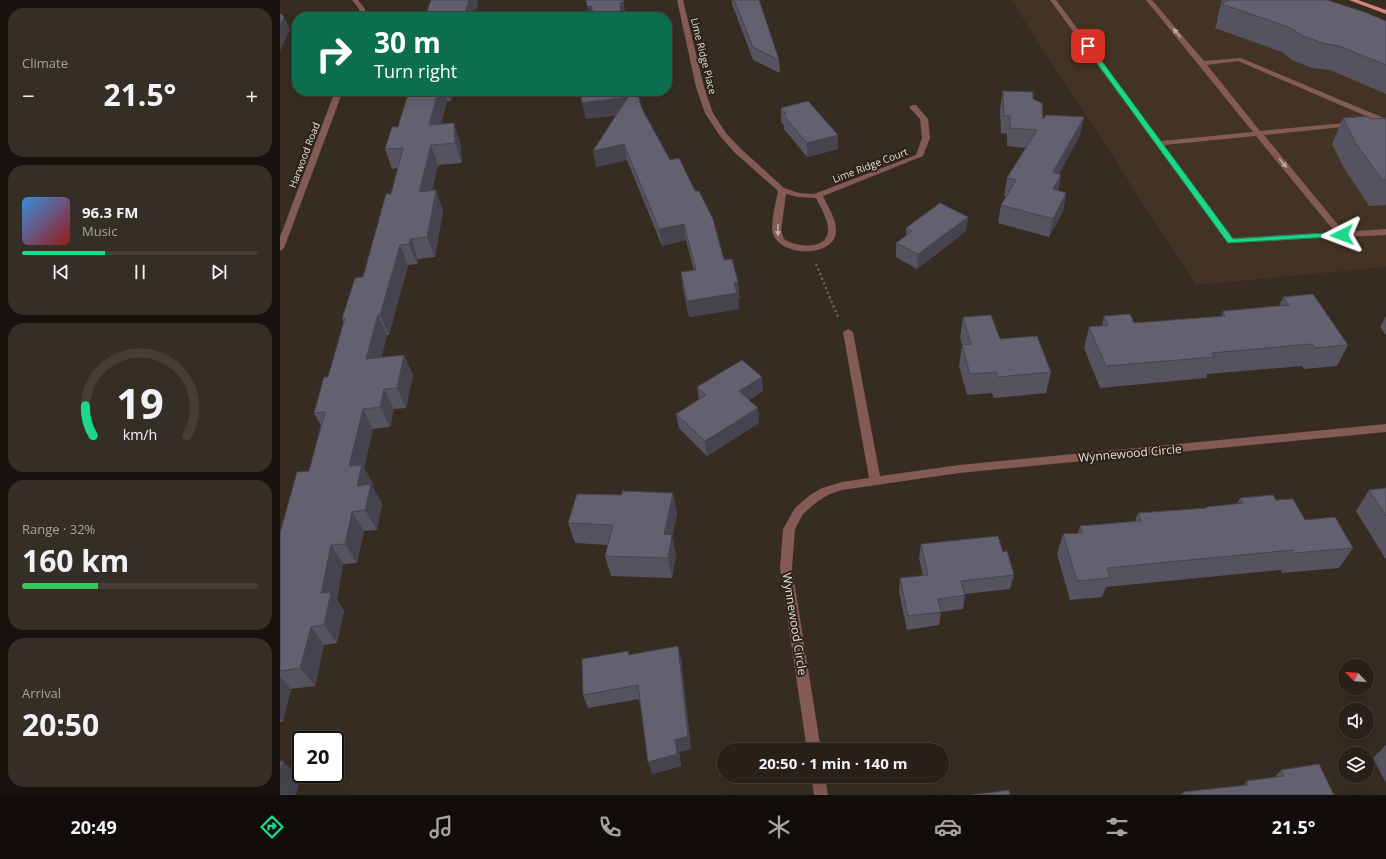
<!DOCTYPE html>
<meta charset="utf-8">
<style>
:root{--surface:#292119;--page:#352e26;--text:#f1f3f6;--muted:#a5a3a2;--line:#453e38;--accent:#1ad988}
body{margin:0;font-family:"Open Sans",sans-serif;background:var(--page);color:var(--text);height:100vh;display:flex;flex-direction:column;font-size:15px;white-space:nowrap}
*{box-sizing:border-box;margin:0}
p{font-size:13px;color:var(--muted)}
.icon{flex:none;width:22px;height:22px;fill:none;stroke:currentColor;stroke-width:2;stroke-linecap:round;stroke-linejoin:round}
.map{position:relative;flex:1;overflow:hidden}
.sheet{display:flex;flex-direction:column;gap:8px;padding:8px;background:#17120e;width:280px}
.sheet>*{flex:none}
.top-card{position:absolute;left:12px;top:12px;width:380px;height:84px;border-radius:16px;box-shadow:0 4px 16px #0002,0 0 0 1px var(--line);background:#0b6e4f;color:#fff;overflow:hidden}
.needle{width:26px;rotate:295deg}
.buttons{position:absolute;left:1058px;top:659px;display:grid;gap:8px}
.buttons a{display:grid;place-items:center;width:36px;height:36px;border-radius:50%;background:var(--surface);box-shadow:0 4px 16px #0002,0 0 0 1px var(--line);font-size:20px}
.speed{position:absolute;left:12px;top:731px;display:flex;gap:8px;font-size:20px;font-weight:700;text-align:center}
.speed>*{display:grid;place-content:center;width:52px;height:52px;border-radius:50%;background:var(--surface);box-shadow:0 4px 16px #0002,0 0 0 1px var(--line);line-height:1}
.speed .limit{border:2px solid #111;border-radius:6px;background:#fff;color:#111}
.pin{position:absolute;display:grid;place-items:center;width:34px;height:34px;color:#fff;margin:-17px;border-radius:8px;box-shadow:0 2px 6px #0006}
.me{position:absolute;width:44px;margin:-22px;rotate:267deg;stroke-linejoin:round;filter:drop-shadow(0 0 3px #0008)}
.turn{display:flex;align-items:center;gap:14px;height:84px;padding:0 16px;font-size:18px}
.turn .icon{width:52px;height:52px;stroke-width:2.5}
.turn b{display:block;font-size:28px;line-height:34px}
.big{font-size:30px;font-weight:700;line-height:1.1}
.sheet .widget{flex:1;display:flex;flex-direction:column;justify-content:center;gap:6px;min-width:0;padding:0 14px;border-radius:16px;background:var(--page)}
.sheet .dial{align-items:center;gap:0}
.dial svg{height:104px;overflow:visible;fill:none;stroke:var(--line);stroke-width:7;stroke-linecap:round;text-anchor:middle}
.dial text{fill:var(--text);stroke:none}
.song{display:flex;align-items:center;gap:12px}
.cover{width:48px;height:48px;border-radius:6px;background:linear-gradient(135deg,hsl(210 70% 55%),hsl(0 70% 35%))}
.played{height:4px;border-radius:2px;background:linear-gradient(90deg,var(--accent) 35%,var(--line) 35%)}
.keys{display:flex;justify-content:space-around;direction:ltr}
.heat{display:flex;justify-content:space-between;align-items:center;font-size:22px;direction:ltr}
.charge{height:6px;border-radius:3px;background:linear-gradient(90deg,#34c759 32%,var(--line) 0)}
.trip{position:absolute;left:437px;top:743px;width:232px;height:40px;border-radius:20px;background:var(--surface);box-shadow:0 4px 16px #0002,0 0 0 1px var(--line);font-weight:700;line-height:40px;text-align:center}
.tab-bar{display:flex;height:64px;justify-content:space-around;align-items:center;background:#100d0a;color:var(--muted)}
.tab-bar .icon{width:28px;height:28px}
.tab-bar .active{color:var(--accent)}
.tab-bar b{font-size:18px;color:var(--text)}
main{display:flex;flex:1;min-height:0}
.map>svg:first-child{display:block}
</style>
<main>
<section class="sheet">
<div class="widget"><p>Climate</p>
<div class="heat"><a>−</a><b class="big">21.5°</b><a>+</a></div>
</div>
<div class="widget">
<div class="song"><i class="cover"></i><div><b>96.3 FM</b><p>Music</p></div></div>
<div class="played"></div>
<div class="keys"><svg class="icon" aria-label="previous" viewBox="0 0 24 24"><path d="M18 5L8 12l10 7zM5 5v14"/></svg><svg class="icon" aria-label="pause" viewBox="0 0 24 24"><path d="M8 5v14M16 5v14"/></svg><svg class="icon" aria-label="next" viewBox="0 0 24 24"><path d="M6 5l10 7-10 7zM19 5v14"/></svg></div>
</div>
<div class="widget dial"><svg viewBox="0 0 100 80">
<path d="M14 69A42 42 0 1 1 86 69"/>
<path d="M14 69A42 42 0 0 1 8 46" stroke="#1ad988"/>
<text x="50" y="56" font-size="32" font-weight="700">19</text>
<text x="50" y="72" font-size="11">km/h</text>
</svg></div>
<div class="widget"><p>Range · 32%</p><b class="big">160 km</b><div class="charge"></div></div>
<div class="widget"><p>Arrival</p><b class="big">20:50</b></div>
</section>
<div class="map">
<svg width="1106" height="795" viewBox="0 0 1106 795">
<rect width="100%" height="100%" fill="#372c21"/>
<path fill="#433324" d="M731,0h294l81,30v237l-190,18z"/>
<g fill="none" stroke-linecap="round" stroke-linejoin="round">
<path stroke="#71675d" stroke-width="2.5" stroke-dasharray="2 3" stroke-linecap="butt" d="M536,264l22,53"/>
<path fill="#835b54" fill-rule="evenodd" d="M72,0h6l7,9 1,8h-6l-1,-8z
M397,0h6l21,87 9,26 13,20 14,15 44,40 15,5 15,1 102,-39 6,-17 -2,-19 -11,-12 4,-2h3l12,14 2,19 -7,18 -100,40c5,11 13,22 13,35 0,26 -55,27 -63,3 -3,-10 3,-32 5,-43l-44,-39 -14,-16 -15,-23 -9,-26zM506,194l12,3 18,1c5,10 12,21 12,32 0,21 -33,17 -44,9l-3,-8z
M770,0h6l105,141 92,-9 -107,-132h6l52,61 37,-3 145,61v4h-4l-144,-62 -31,4 53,66 95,-9v4h-3l-88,9 80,97 42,-3v6l-158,8zM976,136l79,96 -102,6 -69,-93z
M55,91h8l-59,157 -4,3v-14z
M568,329l5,3 27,144 79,-11 427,-41v8l-427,41 -117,17 -12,4 -12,7 -15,13 -8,15 -3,39 29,182h-14l-27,-182 3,-39 12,-21 15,-13 12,-7 20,-6 27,-4 -26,-146z
M531,776h14l3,19h-14z"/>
<path fill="#d78578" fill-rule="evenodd" d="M1069,0h9l28,10v4z"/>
</g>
<path fill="#555360" d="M452,0h27l20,60 1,13 -27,-13 -21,-56z
M942,0h105l59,21v73l-56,-24 -18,-2 -20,-8 -10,-8 -67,-24 3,-9h-1z
M129,91h45l-3,10h-4l-6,23 19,18 2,21 -24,2 -6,26 11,19 -8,47 -17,2 -1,5 -9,1 -19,70h-2l-6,23 32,17 -7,33 -12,1 -4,18 -17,2 -9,39 9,16 -1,2 10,17 -5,27 -13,1 -7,32 -14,1 -6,36 7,11 -7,32 -13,2 -9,41 -24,3 -8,33h-3v-189l29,-62 12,-45 -7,-13 14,-36 16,-55 -2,-3 21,-42 28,-83 7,-26 -6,1 -7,-20 13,-22z
M723,91l30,8 10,20 41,-2 -4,18 -21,39 -1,17 8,2 -3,18 -14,26 -51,-14 3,-18 5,-8 -2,-1 3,-18 19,-30 -19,-2v-12l-6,-1 -1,-24z
M501,108l57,41 -31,8 -23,-28v-4l-3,-3z
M362,109l82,151 16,38 -2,1 1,10 -50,8 -6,-28 -2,-17 13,-1 -8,-31 -24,6 -35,-86 -31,7 -3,-16 23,-36 -30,4z
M1063,118l27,1 16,-1v87l-17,1 -25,-38 -12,-24z
M688,217l-2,14 -49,38 -21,-12v-14l10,-7v-8z
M1003,297l65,48 -11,21 -33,3 -2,-3 -95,8 -1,4 -106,10 -16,-40 5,-21 13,-1 2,-10 30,7 87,-6 2,-6 56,-5z
M1106,316v19l-6,-8z
M683,317l37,22 51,33 -5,21 -52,5 -2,-5 -25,2 -8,-29 3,-21 -2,-7z
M417,387l66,4 -14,9 9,8 1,15 -52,33 -28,-28 -3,-14 23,-14z
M1106,488v70h-1l-29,-47 13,-21z
M393,493l4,21 -5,22 4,19 -4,23 -61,-2 -6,-20 3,-11 -33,-2 -7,-20 54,-28z
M960,498l36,2 29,20 48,28 -14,20 -57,5 -1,-3 -175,17 -4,10 -32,3 -13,-46 6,-20 15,-1 2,-7 55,-5 3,-8 68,-5 1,-1 30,-3z
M641,544l82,8 11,23 -4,14 -45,5 -2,15 -22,3 -2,13 -32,5 -8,-38 1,-14 23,-2 -4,-18z
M350,655l51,4 10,90 -12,3 2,14 -29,8 -13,-75 -51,9 -5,-13z
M1106,745v38l-13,-25z
M1001,770l53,25h-153l2,-3 61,-7 3,-4 28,-4z"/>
<path fill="#45444e" d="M189,0h8l1,4 -4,13h-10z
M343,0l3,17h-5l-1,-14z
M307,6h5l2,11h-5z
M4,17l6,13 -10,21v-25z
M158,91h5l4,10 -11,43 -7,-19z
M168,91h6l-3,10z
M348,97l3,16 -45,6 -4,-16z
M804,117l-4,18 -31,56 4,-19z
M174,123l6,19 2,21 -7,-20z
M558,135v14l-31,8v-14z
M344,144l3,16 -31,7 -3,-16z
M151,145l7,20 -11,46 -8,-19z
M781,175l-3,18 -5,-4z
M156,190l7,20 -8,47 -8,-20z
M786,193l-3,18 -14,26 4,-18z
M688,217l-2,14 -49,38 1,-15z
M404,224l2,16 -24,6 -3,-17z
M131,239l7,20 -1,5 -8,-20z
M120,245l8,20 -19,70 -9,-20z
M458,282l2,16 -2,1 1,10 -50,8 -2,-16 47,-18z
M98,315l9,20 -11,44 -10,-20z
M124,355l9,20 -7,33 -9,-20z
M482,377l1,14 -23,14 -1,-14z
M104,389l10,20 -4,18 -10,-20z
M478,408l1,15 -52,33 -2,-15z
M83,409l10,20 -9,39 9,16 -1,2 10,17 -5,27 -12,-20 -8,-24 -8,-20z
M393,493l4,21 -5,22 4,19 -4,23 -4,-20 -4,-24z
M72,512l12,19 -7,32 -12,-19z
M51,545l12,19 -6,36 7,11 -7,32 -13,-18 -3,-32z
M31,627l13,18 -9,41 -15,-18z
M398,646l3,13 10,90 -12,3 2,14 -29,8 -4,-12 27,-22z
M0,676l11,13 -8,33 -3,-4z
M3,761l17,17 -4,17h-16v-23z"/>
<path fill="#636170" stroke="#45444e" d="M151,0h38l-5,17h-39z
M306,0h37l1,2 -4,1 1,14h-29v-11h-5z
M454,0h25l20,60 -26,-13z
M948,0h99l40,13 19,8v44l-47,-19 -17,-3 -21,-8 -10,-7 -69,-24z
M0,13l4,4 -4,9z
M129,91h29l-9,34 25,-2 1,20 -24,2 -12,47 17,-2 -9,47 -16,2 -2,5 -9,1 -20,70h-2l-12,44 38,-4 -7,33 -13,1 -4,18 -17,2 -14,57 13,-1 -5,21 14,-2 -6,26 -13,2 -7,32 -14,1 -10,48 10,-1 -7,33 -13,2 -11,41 -20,3v-138l17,-61 12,-1 16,-59 -11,1 10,-36h4l17,-59 -3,1 13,-41 8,-1 23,-83h5l12,-46 -18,1 7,-22h6z
M300,91h57l5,18 28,51 9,-2 16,33h4l14,28 11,41 8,-1 6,23 -4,1 3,10 -50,8 -6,-29 15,-2 -12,-46 -25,5 -35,-85 -31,7 35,-54 -46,6z
M723,91l30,1v7l9,4 1,16 3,-4 38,2 -31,55 8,3 -8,14 13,4 -13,26 -52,-14 15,-25 -9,-2 30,-48 -27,-2v-12h-6z
M528,101l30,34 -31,8 -24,-28 3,-1 -5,-6z
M1088,116l2,3 16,-1v62h-4l-27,-38 -12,-24z
M660,203l28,14 -50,37 -22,-11 16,-12 -6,-3z
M1033,294l35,51 -33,3 -3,-4 -100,9 2,4 -108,9 -17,-39 19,-2 -4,-9 26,-2 4,9 91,-7 -2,-5 66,-6 -6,-8z
M711,315l9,24 37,-3 14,36 -53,5 -2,-5 -26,2 -8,-29 9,-1 -8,-27z
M462,360l20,17 -23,14 19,17 -53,33 -29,-27 30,-19 -9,-8z
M1106,488v28l-17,-26z
M342,491l51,2 -9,41 8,1 -4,23 -63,-2 8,-31 -45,-2 9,-29 45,1z
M993,495l3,5 17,-1 12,21 30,-3 18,31 -59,5 -1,-3 -186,18 3,10 -33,3 -14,-47 20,-1 -3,-7 61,-5 -3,-8 69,-5v-1l36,-4 -3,-5z
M718,536l5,16 4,-1 7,24 -53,6 4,14 -27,4 3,13 -33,4 -8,-38 28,-3 -7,-31z
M398,646l10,90 -13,4 2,14 -29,8 -10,-77 -55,10 -1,-36 46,-8 1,4z
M0,761h3l-3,11z
M1039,764l15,31h-151v-3l65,-7 -1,-4 37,-5 -3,-6z
M729,790l1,5h-39z"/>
<defs><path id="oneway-solid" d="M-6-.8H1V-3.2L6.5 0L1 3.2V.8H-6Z"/></defs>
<g fill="#beaaa3">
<use href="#oneway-solid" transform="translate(897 33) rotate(-131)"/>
<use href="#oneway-solid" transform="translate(1003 163) rotate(50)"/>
<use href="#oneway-solid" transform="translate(498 230) rotate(90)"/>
</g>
<path fill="#1ad988" stroke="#118d58" d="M806,45h4l143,194 109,-7 4,3 -1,1 -117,7 -142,-195z"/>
<g text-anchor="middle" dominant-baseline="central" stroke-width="4" stroke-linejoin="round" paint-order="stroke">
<g font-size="10" fill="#e6dfd8" stroke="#2d2218">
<text transform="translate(424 56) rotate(76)">Lime Ridge Place</text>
<text transform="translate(24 155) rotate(-69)">Harwood Road</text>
<text transform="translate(590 165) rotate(-21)">Lime Ridge Court</text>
</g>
<g font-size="12" fill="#e6dfd8" stroke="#2d2218">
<text transform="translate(850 453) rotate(-5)">Wynnewood Circle</text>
<text transform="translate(515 624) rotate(81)">Wynnewood Circle</text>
</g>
</g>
</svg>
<div class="buttons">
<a><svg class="needle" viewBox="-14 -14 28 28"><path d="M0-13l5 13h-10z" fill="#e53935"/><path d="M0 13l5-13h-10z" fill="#a5a3a2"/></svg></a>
<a><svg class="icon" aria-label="sound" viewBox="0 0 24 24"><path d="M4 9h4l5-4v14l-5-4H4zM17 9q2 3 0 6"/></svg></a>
<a><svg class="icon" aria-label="layers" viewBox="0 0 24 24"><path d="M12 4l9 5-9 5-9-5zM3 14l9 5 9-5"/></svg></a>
</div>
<div class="speed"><div class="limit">20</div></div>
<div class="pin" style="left:808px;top:46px;background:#d93025"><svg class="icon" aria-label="arrive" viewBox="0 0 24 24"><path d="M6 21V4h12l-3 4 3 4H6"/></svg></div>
<svg class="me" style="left:1062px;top:235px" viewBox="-20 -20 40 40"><path d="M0-17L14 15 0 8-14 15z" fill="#1ad988" stroke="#fff" stroke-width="4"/></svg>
<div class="trip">20:50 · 1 min · 140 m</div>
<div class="top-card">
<div class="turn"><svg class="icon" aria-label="right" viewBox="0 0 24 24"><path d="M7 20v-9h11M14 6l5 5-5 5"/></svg><div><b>30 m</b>Turn right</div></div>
</div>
</div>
</main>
<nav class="tab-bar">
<b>20:49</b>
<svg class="icon active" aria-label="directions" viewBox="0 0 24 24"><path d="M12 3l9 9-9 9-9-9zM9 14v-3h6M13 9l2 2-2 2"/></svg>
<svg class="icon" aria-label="music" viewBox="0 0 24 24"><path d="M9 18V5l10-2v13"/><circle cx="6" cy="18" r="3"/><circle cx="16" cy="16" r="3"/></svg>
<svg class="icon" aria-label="phone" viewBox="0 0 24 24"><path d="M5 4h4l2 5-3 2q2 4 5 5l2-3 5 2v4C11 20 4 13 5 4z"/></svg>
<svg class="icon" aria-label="climate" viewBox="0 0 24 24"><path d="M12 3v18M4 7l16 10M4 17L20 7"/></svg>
<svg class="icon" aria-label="car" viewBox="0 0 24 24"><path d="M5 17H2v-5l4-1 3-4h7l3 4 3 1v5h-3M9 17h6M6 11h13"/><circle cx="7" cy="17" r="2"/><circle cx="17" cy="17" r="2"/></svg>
<svg class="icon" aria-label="filters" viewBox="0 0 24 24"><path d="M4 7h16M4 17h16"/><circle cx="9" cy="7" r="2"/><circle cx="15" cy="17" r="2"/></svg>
<b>21.5°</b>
</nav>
